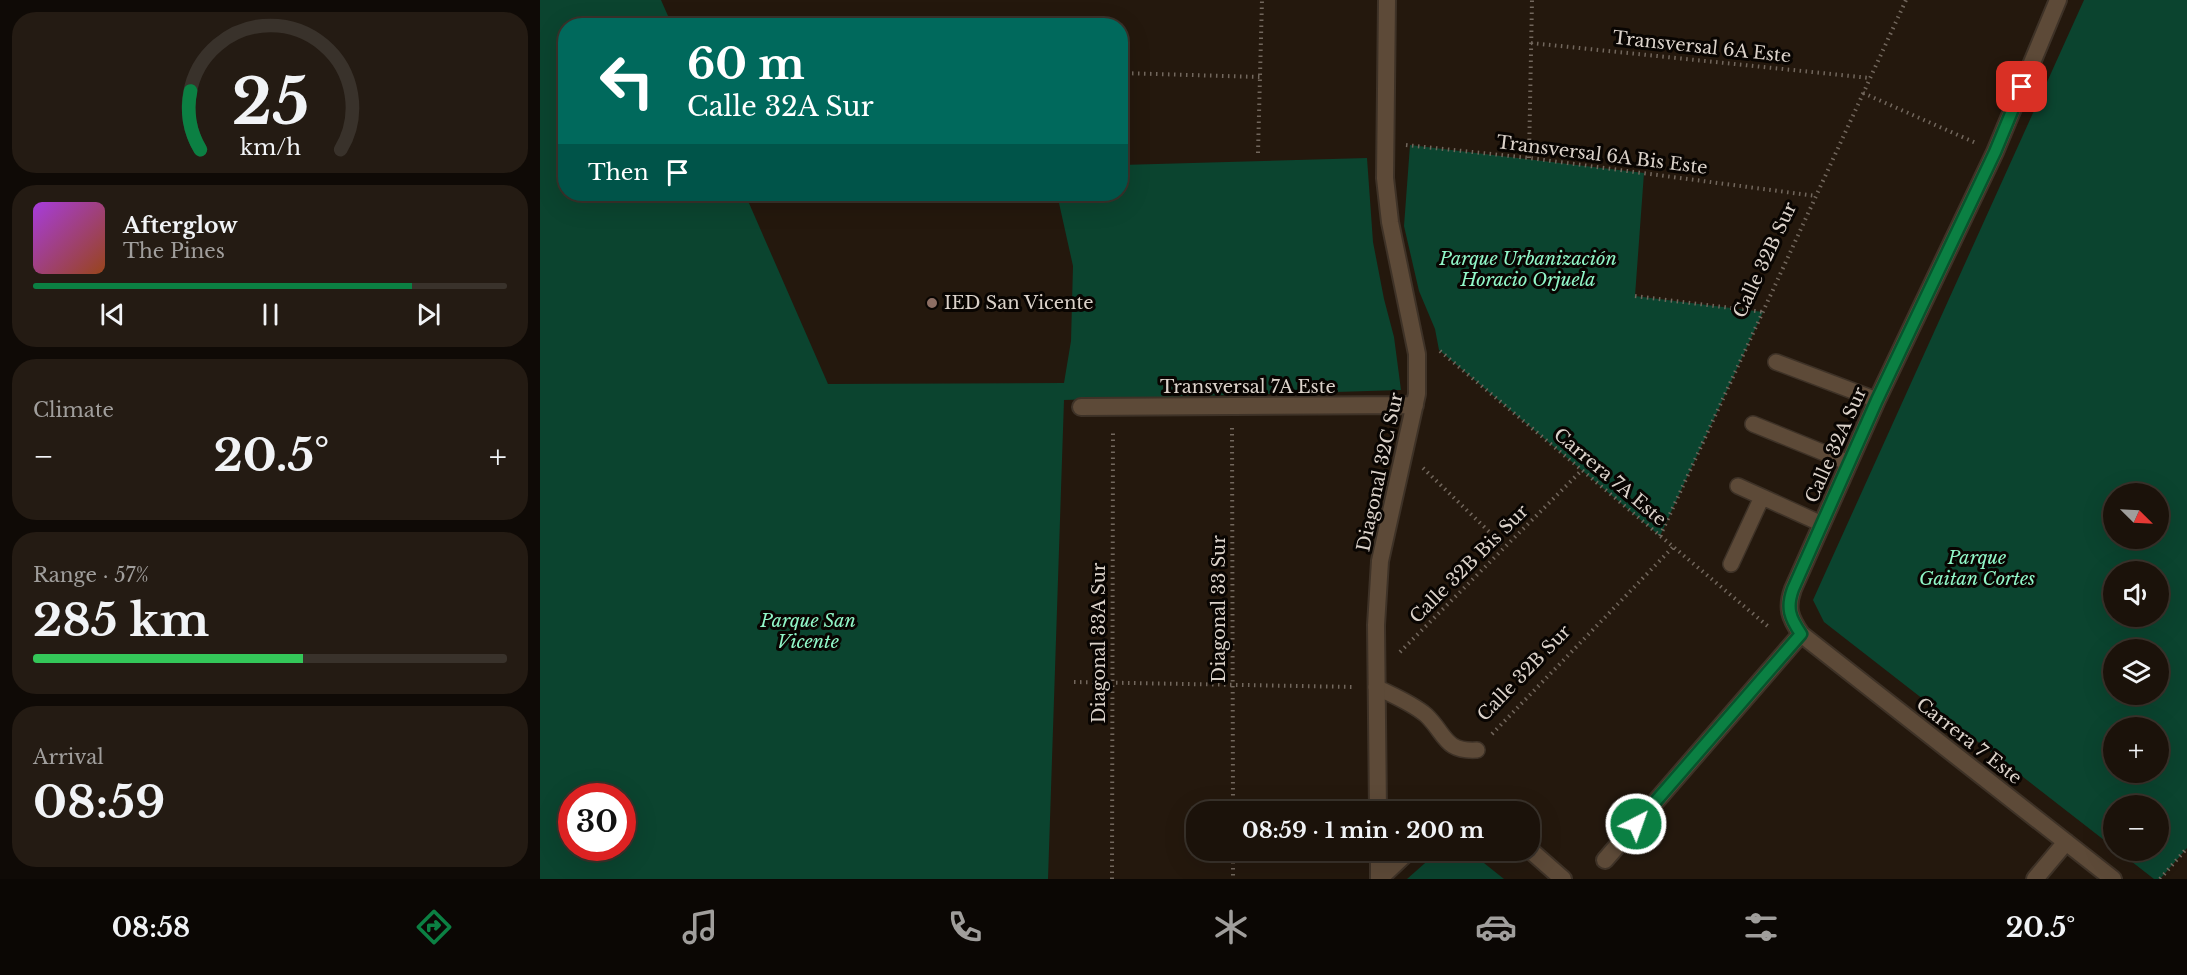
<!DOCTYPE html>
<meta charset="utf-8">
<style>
:root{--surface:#1b120a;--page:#241b13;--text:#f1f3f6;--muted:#a09e9c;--line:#39322b;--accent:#0b8043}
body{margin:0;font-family:"Libre Baskerville",serif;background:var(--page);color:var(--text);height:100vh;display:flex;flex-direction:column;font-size:22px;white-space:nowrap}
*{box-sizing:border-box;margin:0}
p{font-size:20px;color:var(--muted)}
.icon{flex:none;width:33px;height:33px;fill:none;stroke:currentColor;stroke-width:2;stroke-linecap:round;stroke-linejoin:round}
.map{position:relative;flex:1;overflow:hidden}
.drawer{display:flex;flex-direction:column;gap:12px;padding:12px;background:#0f0a06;width:540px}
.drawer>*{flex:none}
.top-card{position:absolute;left:18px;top:18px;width:570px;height:183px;border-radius:24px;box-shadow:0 6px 24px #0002,0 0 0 2px var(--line);background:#00695c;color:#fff;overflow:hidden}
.needle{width:39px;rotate:114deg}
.buttons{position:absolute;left:1563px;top:483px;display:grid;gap:12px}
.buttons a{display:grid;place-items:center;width:66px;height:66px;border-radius:50%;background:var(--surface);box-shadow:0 6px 24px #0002,0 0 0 2px var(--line);font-size:30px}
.speed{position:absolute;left:18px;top:783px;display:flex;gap:12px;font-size:30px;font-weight:700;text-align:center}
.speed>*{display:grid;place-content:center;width:78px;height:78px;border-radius:50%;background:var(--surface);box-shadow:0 6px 24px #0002,0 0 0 2px var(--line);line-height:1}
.speed .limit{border:9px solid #d22;background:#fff;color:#111}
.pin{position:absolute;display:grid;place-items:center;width:51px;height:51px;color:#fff;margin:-26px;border-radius:12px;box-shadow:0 3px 9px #0006}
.me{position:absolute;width:66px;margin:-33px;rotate:41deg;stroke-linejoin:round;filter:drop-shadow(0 0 4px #0008)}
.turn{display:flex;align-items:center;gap:21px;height:126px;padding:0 30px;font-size:27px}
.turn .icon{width:78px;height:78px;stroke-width:2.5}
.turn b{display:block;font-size:42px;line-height:51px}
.then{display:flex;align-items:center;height:57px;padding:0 30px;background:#0003;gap:12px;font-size:22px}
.big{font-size:45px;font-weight:700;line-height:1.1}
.drawer .tile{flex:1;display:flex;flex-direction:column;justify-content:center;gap:9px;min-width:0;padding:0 21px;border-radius:24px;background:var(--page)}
.drawer .dial{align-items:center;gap:0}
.dial svg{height:156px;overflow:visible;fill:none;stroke:var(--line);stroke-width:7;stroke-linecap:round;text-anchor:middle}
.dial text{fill:var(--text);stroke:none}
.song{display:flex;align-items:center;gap:18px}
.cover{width:72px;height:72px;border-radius:9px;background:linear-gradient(135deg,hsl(280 70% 55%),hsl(20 70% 35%))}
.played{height:6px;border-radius:3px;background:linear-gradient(90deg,var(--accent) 80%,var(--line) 80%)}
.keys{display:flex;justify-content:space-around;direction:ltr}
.heat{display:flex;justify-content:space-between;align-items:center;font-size:33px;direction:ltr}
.charge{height:9px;border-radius:4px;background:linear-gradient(90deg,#34c759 57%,var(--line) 0)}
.trip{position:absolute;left:646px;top:801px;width:354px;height:60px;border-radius:24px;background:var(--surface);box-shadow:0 6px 24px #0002,0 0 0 2px var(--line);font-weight:700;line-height:60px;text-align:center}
.tab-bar{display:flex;height:96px;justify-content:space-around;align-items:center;background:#0b0704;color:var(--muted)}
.tab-bar .icon{width:42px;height:42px}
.tab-bar .on{color:var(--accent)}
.tab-bar b{font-size:27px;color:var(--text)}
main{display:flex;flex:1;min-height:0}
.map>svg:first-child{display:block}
</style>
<main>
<section class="drawer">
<div class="tile dial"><svg viewBox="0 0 100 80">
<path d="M14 69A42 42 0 1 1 86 69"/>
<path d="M14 69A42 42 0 0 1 9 39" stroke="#0b8043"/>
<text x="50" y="56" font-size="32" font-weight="700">25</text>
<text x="50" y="72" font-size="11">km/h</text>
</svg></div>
<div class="tile">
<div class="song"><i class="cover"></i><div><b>Afterglow</b><p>The Pines</p></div></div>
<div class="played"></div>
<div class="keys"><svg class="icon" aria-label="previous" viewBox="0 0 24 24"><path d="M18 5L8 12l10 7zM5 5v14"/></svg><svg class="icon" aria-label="pause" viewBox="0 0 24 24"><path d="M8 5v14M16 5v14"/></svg><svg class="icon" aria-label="next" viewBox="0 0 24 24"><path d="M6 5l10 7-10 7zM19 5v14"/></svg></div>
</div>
<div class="tile"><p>Climate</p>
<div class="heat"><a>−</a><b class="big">20.5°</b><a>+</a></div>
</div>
<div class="tile"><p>Range · 57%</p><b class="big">285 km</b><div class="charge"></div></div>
<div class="tile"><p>Arrival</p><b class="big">08:59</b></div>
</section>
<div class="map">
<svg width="1647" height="879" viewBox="0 0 1647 879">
<rect width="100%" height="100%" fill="#24180d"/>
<path fill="#0b442f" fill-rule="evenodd" d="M0,0h121l11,25 -106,1v168h179l83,190 236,-1 7,-42 2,-75 -16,-72h63l1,-29 246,-7 6,84 11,57 10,38 7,53 -337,10 -16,479h-508zM32,796h50v52h-50z
M1544,0h103v848l-27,31h-6l-36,-28 40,-1v-44h-44l-1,41 -289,-225 -11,-22zM1574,494h44v44h-44zM1574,572h44v44h-44zM1574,650h44v44h-44zM1574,728h44v44h-44z
M870,145l234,28 -9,123 128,16 -103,224 -221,-186 -4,-21 -16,-38 -15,-65z
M906,850l23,1 35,28h-97l26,-23z"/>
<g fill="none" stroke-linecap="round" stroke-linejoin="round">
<g stroke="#3e3227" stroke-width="18">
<path id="service" d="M1236,362l101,38
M1213,424l96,39
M1198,486l84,38
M1191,564l31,-67
M836,687c16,8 36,16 50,28 20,19 18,37 51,35"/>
</g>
<g stroke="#3e3227" stroke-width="20">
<path id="minor" d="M1518,0l-63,152 -118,248 -84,189c-7,19 -3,29 8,45l312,245
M541,407l334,-2
M838,812l-2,-187 4,-64 37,-167v-40l-27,-132 -5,-44 2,-178
M839,850v28
M990,850l33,29
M1065,860l196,-226
M839,879l31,-29
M1495,879l31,-37"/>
</g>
<path stroke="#72675d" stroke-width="4" stroke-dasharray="1.5 4.5" stroke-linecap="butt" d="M991,43l339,35
M580,73l140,4
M1323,93l113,50
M866,145l123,13 287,38
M718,153l4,-153
M989,158l3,-158
M1095,296l128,16
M900,351l330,277
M692,428l1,384
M883,468l82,79
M1120,536l246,-536
M860,652l182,-182
M534,682l281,5
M952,734l181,-187
M693,850v29
M572,879l1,-450
M1620,879l27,-31"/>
<use href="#service" stroke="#5d4a38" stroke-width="15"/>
<use href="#minor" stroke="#5d4a38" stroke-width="16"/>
</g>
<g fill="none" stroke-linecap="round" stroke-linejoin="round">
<g stroke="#07532c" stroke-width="15">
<path id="route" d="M1096,824l165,-190c-11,-16 -15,-26 -8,-45l84,-189 118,-248 27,-65"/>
</g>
<use href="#route" stroke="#0b8043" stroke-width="10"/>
</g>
<circle fill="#8d6e63" stroke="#090502" stroke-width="2" cx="392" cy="303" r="6"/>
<g text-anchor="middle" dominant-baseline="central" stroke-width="6" stroke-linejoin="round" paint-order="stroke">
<g font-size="18" fill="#dbd2ca" stroke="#090502">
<text transform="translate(1162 47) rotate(6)">Transversal 6A Este</text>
<text transform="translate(1062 155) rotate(7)">Transversal 6A Bis Este</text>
<text transform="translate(1225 260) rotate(-65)">Calle 32B Sur</text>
<text x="708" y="387">Transversal 7A Este</text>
<text transform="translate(1296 445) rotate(-66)">Calle 32A Sur</text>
<text transform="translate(840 472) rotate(-78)">Diagonal 32C Sur</text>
<text transform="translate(1070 477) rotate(40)">Carrera 7A Este</text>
<text transform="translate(929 564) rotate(-45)">Calle 32B Bis Sur</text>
<text transform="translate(679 609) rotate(-90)">Diagonal 33 Sur</text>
<text transform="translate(559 643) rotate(-90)">Diagonal 33A Sur</text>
<text transform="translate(984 673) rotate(-46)">Calle 32B Sur</text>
<text transform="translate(1429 741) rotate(38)">Carrera 7 Este</text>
</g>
<g font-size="18" font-style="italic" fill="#91f7c8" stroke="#090502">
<text x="988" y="259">Parque Urbanización<tspan x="988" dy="21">Horacio Orjuela</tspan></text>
<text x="1437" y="558">Parque<tspan x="1437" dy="21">Gaitan Cortes</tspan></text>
<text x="268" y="621">Parque San<tspan x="268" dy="21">Vicente</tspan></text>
</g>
<g font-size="18" fill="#dbd2ca" stroke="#090502" text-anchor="start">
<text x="404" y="303">IED San Vicente</text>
</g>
</g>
</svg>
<div class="buttons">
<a><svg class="needle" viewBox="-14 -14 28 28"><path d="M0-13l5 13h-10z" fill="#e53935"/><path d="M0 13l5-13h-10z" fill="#a09e9c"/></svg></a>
<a><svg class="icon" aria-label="sound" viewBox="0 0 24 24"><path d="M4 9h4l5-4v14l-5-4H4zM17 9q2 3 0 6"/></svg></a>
<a><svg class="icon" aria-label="layers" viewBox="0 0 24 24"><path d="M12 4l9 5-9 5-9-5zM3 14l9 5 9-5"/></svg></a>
<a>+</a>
<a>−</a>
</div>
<div class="speed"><div class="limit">30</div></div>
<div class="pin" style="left:1482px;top:87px;background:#d93025"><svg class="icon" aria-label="arrive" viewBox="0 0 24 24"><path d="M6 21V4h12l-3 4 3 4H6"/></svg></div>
<svg class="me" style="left:1096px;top:824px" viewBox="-20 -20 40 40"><circle r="17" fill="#0b8043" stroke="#fff" stroke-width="3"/><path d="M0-11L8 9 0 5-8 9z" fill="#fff"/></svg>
<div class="trip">08:59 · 1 min · 200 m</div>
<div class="top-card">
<div class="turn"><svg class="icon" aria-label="left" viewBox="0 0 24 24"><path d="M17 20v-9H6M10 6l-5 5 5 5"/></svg><div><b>60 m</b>Calle 32A Sur</div></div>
<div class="then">Then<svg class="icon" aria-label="arrive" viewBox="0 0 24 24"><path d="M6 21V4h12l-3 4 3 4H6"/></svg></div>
</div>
</div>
</main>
<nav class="tab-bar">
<b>08:58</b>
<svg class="icon on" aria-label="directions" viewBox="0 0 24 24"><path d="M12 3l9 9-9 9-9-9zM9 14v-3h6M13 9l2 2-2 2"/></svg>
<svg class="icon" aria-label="music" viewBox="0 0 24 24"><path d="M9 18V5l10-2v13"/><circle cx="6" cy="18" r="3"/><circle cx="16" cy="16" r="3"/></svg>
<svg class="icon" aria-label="phone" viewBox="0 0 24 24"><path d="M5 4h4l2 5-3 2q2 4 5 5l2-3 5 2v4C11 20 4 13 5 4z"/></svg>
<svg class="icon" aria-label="climate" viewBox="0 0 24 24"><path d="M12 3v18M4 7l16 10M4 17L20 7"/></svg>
<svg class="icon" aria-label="car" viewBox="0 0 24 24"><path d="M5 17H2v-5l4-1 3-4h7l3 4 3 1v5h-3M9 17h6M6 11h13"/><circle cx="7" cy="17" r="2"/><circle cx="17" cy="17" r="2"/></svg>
<svg class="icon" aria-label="filters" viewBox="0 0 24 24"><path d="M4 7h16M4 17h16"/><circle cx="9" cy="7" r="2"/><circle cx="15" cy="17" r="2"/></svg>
<b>20.5°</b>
</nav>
